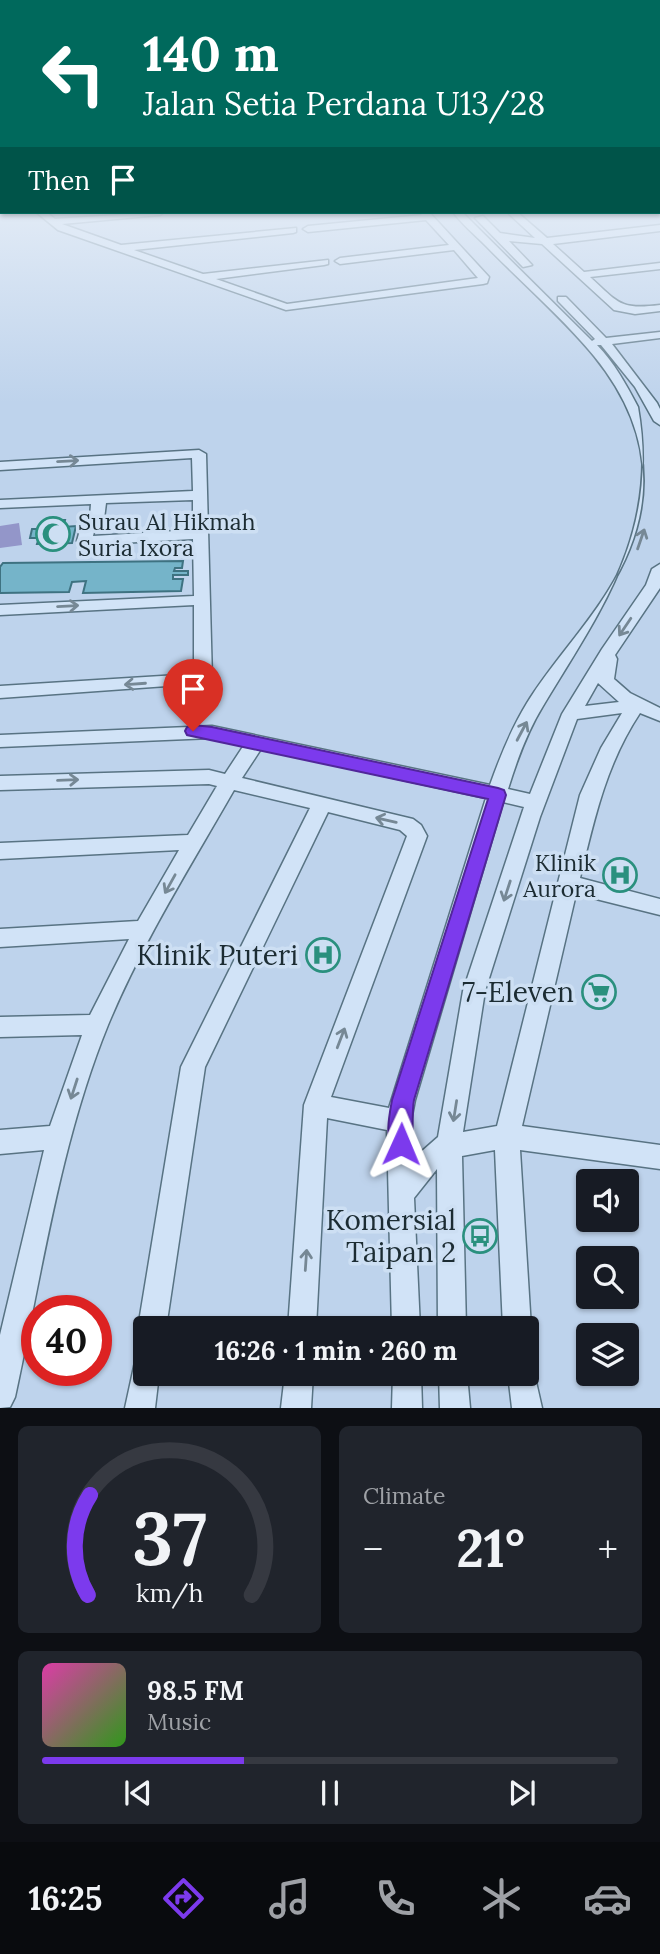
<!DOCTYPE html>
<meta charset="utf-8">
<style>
:root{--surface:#171b24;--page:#20242c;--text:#f1f3f6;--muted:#9ea1a6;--line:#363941;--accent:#7c3aed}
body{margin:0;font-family:Lora,serif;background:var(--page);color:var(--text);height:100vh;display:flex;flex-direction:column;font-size:26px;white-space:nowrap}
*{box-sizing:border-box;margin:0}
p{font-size:23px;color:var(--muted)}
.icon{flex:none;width:38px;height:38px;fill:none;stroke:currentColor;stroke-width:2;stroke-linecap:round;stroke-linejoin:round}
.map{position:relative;height:1408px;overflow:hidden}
.sheet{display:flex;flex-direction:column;gap:18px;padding:18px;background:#0d0f14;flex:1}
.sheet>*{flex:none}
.hud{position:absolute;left:0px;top:0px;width:662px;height:214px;box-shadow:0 2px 5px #0004;background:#00695c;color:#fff;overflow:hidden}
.buttons{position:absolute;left:576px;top:1169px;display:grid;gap:14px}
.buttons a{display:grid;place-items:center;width:63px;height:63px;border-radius:7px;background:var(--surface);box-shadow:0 2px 5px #0004;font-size:35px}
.speed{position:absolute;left:21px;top:1295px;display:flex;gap:14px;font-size:35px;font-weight:700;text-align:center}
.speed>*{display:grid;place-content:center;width:91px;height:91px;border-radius:50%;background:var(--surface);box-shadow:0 2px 5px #0004;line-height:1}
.speed .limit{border:10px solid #d22;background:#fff;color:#111}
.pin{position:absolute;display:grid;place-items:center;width:60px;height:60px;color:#fff;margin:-72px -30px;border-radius:50% 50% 50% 0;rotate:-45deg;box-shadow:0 0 7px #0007}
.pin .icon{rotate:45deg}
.me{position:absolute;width:77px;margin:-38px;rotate:1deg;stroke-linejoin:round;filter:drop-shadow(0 0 5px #0008)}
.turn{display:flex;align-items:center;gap:24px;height:147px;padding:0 28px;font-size:32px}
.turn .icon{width:91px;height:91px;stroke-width:2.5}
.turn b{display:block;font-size:49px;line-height:60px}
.then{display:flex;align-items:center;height:66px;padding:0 28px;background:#0003;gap:14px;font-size:26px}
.big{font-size:52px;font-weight:700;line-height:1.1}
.sheet .widget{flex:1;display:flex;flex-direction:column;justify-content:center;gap:10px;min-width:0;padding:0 24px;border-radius:10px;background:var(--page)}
.sheet .dial{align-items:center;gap:0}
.dial svg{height:182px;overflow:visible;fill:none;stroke:var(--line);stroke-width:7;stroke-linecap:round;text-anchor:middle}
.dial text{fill:var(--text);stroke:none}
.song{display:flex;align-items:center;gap:21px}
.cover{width:84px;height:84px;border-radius:10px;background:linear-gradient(135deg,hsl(320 70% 55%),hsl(110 70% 35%))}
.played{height:7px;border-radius:4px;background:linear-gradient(90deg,var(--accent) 35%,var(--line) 35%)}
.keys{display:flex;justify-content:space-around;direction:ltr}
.heat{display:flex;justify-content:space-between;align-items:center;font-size:38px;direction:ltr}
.sheet .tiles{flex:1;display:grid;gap:18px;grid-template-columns:1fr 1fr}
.widget:last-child{grid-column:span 2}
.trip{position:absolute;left:133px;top:1316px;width:406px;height:70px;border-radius:7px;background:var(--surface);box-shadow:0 2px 5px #0004;font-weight:700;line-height:70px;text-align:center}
.menu{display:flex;height:112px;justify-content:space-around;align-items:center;background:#090b0e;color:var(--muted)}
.menu .icon{width:49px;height:49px}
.menu .selected{color:var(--accent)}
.menu b{font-size:32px;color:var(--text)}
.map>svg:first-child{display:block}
</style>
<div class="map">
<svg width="660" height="1408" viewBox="0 0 660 1408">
<rect width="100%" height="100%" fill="#bed3ec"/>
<path fill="#9396c9" d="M19,523l3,22 -22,3v-22z"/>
<path fill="#75b4c9" stroke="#3e7281" stroke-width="2" d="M47,520h18l-2,7 13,-1 -4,17 -35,1 2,-6h-9l2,-9h12z
M183,561l-1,7h-7l-1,3h14v4h-15v4h10l-2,12 -98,2 3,-12 -14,1 -3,10 -69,1v-26l3,-4z"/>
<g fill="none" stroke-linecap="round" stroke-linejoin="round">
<g stroke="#587383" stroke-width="3">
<path id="minor" d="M36,212h10l9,7 109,-7 -4,3 -98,9 59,21 175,-17v4l-3,1 -159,17 69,24 125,-14v4l-4,1 -108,14 71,25 191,-26 -24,-28 -114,14 -5,-3 5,-3 109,-13 -23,-25 -118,12 -5,-3 5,-3 114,-11 -2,-3h9l60,65 -2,6 -4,1 -197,26 -228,-80z
M453,212h9l130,129 3,-2 -37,-38v-4h8l40,41 54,-6v6l-48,6 45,59 3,6v16l-6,-4 -19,-34 -34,-42h-4c17,17 30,41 41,62 22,125 -36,201 -95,299 -16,26 -26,54 -35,83l22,5 32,-80 40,-65 44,-64 6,-16 8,-5v24l-45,67 2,4 -3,20 16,14 30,15v13l-20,-8c-34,51 -46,107 -60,165l80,21v16l-84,-21 -54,232 138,19v24l-140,-19 11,178 -4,10v-10h-24l-8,-178 -33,6 4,172h-28l-1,-159 -23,29 6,130h-28l-5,-198 -60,-12 -11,210h-28l16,-223 103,-269 -7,-6 -72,-18 -123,255 -39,261h-21v11l-3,-1 -4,-10 43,-261 129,-259 -76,-18c-44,77 -92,153 -126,235 -48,118 -66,248 -93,372l-5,10 -10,1v-73l44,-185 -44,4v-24l50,-4 32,-91 -82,2v-20l90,-2 39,-76 -129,8v-18l138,-8 41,-71 -179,9v-16l188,-8 29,-49 -8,-2 -209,6v-14l209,-6 16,4 19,-29 -32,-7 -212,9v-12l212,-9 278,59c10,-28 21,-56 37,-82 24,-39 57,-73 81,-112 51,-81 47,-160 -14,-235 -30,-37 -74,-75 -108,-110 -11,-11 -24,-22 -33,-34zM598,683l21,19 -34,4zM622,713l-21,35 -21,47 -83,331 -34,6 22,-141 55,-174 37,-98zM261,749l225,49 -97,310 -58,-11 96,-261 -6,-11 -8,-6 -171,-41zM503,802l21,5 -61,184 -25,146 -25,22 -2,-38 4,-21z
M507,212h10l30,26 113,-13v6l-107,13 31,28 76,-9v6l-70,8c29,26 29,33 70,28v6l-25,3 -21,-4 -72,-66 -33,-3 23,24 -9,2 -48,-49 8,-2 17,17 35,5z
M199,450l7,4 6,225 -3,4 -209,15v-12l194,-12v-69l-194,10v-10l194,-9 -1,-57 -109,6 -7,-4 4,-15 9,-9 1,-13 -91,4v-8l193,-9 -1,-33 -192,12v-8zM193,500v30l-100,6 2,-8 9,-9 2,-16z
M145,1358v16h14l-4,34h-30l10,-46z
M527,1362l5,2 10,44h-30l-4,-34h19z
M285,1374h28l-2,34h-30z
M393,1374h28l1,34h-30z
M439,1374h28l3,34h-30z"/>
</g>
<use href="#minor" fill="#d1e3f7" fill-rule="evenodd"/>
</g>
<defs><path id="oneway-shaft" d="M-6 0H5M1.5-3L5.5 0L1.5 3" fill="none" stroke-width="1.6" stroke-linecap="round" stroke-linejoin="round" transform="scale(1.75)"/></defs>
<g stroke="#768895">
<use href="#oneway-shaft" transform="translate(68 461) rotate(-3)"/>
<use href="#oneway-shaft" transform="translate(641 539) rotate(-71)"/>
<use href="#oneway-shaft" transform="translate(68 606) rotate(-3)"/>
<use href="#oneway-shaft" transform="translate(625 627) rotate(124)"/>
<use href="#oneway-shaft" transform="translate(135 684) rotate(176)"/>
<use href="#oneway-shaft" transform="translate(522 731) rotate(-62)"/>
<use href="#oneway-shaft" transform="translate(68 780) rotate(-2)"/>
<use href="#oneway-shaft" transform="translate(386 820) rotate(-167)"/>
<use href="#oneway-shaft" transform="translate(170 884) rotate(119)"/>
<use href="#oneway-shaft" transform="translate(507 891) rotate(108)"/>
<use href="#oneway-shaft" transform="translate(341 1038) rotate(-69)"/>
<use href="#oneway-shaft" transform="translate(74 1089) rotate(108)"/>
<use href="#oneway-shaft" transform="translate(455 1111) rotate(99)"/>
<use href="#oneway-shaft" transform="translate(306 1260) rotate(-86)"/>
</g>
<linearGradient id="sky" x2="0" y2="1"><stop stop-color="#97acd1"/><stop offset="0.51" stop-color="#e2ebf6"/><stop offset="1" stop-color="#e2ebf6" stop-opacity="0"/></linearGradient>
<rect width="660" height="403" fill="url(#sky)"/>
<path fill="#7c3aed" stroke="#51269a" stroke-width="2" d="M193,725l19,2 286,61 6,2 2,5 -92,305c-3,16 1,39 -5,52l-8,3 -8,-3c-8,-17 -4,-35 -1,-52l96,-301 -301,-64 -2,-4 2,-4z"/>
<defs>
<g id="mosque-ring" transform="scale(1.75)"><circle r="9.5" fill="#cddff3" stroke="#2a907e" stroke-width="1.5"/><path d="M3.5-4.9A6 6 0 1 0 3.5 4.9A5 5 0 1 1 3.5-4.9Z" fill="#2a907e"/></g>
<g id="hospital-ring" transform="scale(1.75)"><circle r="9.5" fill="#cddff3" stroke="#2a907e" stroke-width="1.5"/><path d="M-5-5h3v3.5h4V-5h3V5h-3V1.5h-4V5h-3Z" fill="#2a907e"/></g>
<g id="supermarket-ring" transform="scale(1.75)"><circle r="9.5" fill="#cddff3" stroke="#2a907e" stroke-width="1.5"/><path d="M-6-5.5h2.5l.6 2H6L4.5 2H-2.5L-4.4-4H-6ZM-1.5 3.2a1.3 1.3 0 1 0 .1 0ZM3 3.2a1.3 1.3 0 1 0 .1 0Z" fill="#2a907e"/></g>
<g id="bus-ring" transform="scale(1.75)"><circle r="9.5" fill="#cddff3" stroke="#2a907e" stroke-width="1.5"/><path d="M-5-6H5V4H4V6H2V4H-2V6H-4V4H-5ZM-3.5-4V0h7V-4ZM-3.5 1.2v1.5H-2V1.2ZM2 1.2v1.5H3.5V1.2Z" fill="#2a907e"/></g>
</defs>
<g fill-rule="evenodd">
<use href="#mosque-ring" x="53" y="534"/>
<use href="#hospital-ring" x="620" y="875"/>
<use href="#hospital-ring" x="323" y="955"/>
<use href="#supermarket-ring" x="599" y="992"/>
<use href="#bus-ring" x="480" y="1236"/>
</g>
<g text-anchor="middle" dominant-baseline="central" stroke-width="7" stroke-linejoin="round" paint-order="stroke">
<g font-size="23" fill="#1c2c33" stroke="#cddff3" text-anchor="start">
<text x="78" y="521">Surau Al Hikmah<tspan x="78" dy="26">Suria Ixora</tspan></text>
<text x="596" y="862" text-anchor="end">Klinik<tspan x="596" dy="26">Aurora</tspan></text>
</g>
<g font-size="28" fill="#1c2c33" stroke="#cddff3" text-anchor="end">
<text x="298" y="955">Klinik Puteri</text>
<text x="574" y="992">7-Eleven</text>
<text x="456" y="1220">Komersial<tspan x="456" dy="32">Taipan 2</tspan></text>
</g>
</g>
</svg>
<div class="buttons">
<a><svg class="icon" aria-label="sound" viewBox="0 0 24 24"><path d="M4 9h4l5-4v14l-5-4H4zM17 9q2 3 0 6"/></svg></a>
<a><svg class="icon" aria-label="search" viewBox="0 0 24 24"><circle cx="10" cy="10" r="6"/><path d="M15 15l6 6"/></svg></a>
<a><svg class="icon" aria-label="layers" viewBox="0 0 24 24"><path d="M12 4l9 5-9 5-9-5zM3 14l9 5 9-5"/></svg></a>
</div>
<div class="speed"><div class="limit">40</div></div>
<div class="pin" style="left:193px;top:731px;background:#d93025"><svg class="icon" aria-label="arrive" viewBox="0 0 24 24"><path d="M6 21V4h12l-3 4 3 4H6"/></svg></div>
<svg class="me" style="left:401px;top:1144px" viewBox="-20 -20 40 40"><path d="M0-17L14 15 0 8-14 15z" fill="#7c3aed" stroke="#fff" stroke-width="4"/></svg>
<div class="trip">16:26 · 1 min · 260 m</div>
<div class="hud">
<div class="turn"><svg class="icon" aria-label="left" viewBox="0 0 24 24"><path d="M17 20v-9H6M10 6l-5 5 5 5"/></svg><div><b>140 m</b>Jalan Setia Perdana U13/28</div></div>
<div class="then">Then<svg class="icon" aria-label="arrive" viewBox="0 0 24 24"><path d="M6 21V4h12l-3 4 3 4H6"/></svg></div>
</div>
</div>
<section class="sheet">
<div class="tiles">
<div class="widget dial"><svg viewBox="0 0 100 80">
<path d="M14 69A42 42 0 1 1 86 69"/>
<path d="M14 69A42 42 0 0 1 15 25" stroke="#7c3aed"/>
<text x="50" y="56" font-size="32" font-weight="700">37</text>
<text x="50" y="72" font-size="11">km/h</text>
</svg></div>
<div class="widget"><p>Climate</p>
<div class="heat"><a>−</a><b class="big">21°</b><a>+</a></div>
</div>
<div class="widget">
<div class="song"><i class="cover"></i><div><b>98.5 FM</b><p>Music</p></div></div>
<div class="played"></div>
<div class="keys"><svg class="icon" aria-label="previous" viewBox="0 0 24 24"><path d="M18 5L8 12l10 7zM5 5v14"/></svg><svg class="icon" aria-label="pause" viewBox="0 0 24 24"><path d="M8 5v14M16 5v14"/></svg><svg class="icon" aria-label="next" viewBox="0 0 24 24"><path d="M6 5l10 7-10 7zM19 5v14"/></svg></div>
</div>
</div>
</section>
<nav class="menu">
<b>16:25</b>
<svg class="icon selected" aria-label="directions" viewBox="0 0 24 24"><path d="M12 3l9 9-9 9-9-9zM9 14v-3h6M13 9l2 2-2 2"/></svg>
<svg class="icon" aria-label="music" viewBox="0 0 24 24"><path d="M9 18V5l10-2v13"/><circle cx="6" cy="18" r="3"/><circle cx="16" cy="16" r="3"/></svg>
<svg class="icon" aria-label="phone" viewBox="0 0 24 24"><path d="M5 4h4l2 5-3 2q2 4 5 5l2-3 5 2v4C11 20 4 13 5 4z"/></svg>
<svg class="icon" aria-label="climate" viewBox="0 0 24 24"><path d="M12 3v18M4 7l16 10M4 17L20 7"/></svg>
<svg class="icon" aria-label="car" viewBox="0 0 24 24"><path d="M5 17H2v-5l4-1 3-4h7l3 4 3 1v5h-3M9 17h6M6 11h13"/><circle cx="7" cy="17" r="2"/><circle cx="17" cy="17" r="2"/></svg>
</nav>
